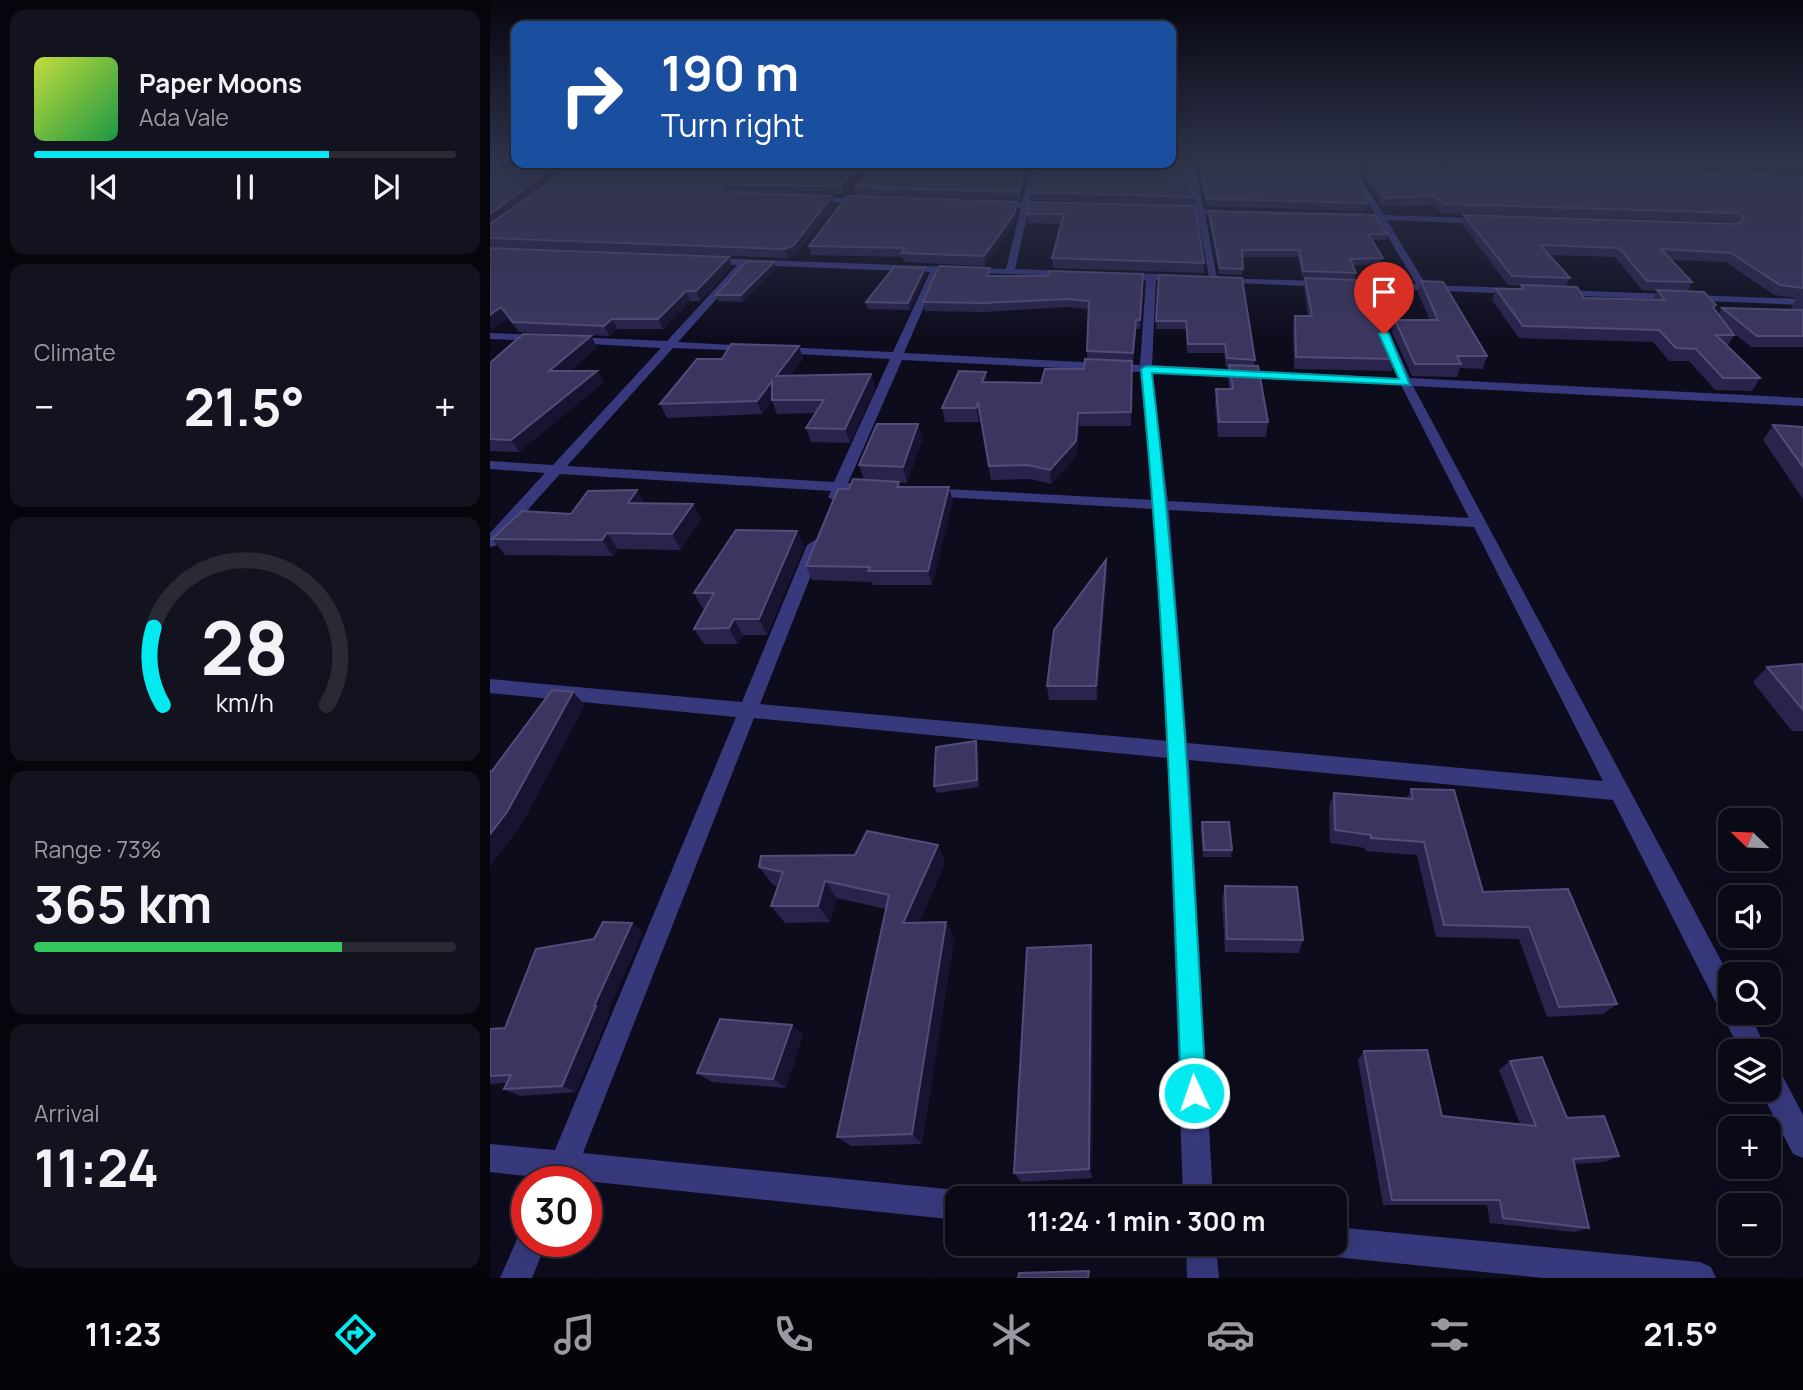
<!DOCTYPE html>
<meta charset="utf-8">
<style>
:root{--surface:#0a0916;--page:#13121f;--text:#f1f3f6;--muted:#999aa1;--line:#2a2a35;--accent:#02e9f0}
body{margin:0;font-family:Manrope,sans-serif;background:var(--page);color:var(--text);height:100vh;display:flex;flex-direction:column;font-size:26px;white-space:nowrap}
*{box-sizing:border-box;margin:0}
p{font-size:23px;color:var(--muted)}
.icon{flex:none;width:38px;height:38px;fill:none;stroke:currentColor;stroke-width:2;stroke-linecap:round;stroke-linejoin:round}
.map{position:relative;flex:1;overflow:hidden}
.sheet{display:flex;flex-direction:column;gap:10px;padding:10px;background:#06050c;width:490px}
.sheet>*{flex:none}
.guide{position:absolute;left:21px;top:21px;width:665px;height:147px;border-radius:14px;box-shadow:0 7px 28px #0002,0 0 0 2px var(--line);background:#1a4fa0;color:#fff;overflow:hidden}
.needle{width:46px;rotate:293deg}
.controls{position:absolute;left:1228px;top:808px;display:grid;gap:14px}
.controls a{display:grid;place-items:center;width:63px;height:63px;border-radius:14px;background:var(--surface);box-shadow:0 7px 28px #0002,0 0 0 2px var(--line);font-size:35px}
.speed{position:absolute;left:21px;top:1166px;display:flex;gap:14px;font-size:35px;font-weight:700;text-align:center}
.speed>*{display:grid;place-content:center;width:91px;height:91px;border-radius:50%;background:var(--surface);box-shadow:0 7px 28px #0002,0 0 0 2px var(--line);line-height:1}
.speed .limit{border:10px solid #d22;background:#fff;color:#111}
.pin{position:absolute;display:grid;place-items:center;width:60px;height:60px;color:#fff;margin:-72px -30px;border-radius:50% 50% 50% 0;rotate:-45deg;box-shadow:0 0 7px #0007}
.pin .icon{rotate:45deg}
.me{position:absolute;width:77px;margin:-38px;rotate:357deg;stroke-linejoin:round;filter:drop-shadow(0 0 5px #0008)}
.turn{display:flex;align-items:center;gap:24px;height:147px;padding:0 35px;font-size:32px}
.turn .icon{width:91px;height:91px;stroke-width:2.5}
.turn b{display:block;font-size:49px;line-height:60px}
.big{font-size:52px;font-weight:700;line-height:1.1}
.sheet .tile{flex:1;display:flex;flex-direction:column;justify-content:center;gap:10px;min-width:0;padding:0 24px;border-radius:14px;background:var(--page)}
.sheet .dial{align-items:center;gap:0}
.dial svg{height:182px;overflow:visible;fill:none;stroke:var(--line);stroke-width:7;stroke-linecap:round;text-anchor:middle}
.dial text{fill:var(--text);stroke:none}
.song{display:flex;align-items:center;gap:21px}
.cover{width:84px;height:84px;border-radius:10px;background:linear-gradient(135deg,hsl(70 70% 55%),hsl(140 70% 35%))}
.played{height:7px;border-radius:4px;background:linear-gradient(90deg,var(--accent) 70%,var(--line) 70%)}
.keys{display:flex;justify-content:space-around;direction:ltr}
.heat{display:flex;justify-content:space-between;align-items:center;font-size:38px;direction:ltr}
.charge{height:10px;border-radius:5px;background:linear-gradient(90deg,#34c759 73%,var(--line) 0)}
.trip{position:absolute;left:455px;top:1186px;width:402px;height:70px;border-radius:14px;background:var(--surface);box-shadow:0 7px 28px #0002,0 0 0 2px var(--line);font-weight:700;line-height:70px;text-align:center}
.menu{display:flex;height:112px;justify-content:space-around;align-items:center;background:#040409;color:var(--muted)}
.menu .icon{width:49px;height:49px}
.menu .current{color:var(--accent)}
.menu b{font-size:32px;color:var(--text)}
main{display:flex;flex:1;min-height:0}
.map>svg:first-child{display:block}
</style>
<main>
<section class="sheet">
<div class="tile">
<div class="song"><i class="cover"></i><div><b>Paper Moons</b><p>Ada Vale</p></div></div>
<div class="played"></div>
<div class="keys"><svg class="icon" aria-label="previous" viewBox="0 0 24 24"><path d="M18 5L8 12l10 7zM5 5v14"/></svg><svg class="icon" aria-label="pause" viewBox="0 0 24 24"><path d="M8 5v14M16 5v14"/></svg><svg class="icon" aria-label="next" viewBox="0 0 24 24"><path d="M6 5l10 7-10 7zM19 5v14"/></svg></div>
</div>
<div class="tile"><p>Climate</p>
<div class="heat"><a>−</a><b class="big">21.5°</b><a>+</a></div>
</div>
<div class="tile dial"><svg viewBox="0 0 100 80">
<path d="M14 69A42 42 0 1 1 86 69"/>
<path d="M14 69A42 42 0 0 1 10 35" stroke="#02e9f0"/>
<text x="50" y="56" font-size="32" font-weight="700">28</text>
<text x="50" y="72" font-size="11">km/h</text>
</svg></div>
<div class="tile"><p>Range · 73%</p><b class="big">365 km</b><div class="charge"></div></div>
<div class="tile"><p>Arrival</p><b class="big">11:24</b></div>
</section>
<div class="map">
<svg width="1313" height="1278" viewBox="0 0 1313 1278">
<rect width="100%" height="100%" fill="#0d0c1d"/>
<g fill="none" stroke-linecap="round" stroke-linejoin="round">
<path fill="#37397c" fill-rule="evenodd" d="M681,161l56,3 -31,2 8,43 32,3 -4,2h-27l12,64 199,6 -38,-64 -31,-4 4,-3 24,1 -25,-43 -26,-3 23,-2 -2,-5h6l3,6 33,1 -3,4 -27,-1 27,44 107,4 -3,5 -101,-4 39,65 92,3 5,3 -5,3 -149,-6 41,90 393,20v8l-390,-20 318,593v34h18l19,39h-27l-128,-252 -424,-40 24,439h-30l-15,-441 -414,-40 -171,435 374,37 11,4 1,5h-12v21l-371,-39h-43l1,-3 -54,-6v-28l65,6 181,-433 -246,-24v-14l252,23 65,-157 8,-5 8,5 -63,159 408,37 -14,-232 -227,-13 -7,-4 7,-4 226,12 -13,-128 -238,-12 -54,123 28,3v6h-31l-5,8 -5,1 -7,-4 3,-6 -271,-17 -65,72 -5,1v-14l55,-60 -55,-4v-8l63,4 108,-117 -88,-5 -6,-3 6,-3 94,4 70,-76 -33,-2v-4l3,-1 299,11 15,-61 -31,-3 4,-2h28l9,-40h7l-8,40 24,3 -25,2 -14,61 56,2 3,1v4l-135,-4 -35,81 236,12 6,-85 -26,-1 -5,-3 5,-3 63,2 3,1v4h-30l-4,85 246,13 -40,-90 -148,-6 -13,-69 -28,-3 4,-2h23l-8,-42 -20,-1zM257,265l183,7 -37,80 -114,-5 -6,3 6,3 111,6 -56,123 -267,-16 106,-118 82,3v-4l-4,-1 -73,-4zM662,372l249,13 68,133 -301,-17zM679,510l305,17 129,254 -416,-38z
M322,197l56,2 4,2 -4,2 -59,-2z
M1070,290l243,9v6l-247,-10v-4z
M0,333l51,2 6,3 -6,3 -51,-2z
M1279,1066l10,3 24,46v43l-10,-4 -33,-64h9z
M845,1227l365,35 11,5 5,11h-173l-208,-21 -11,-4 -3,-9h14z
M37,1228v13h20l-15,37h-32l21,-48z
M696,1244h30l3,34h-32z"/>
</g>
<path fill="#29244c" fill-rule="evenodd" d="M0,161l56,24 31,-22h291l-25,31 -114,-2 106,12 -39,51 -9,3 -297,-11z
M751,161h102v2z
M863,161h450v14l-447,-12z
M709,162l170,37 -1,8h-2v4l-160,-5 -7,-37z
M384,163h154l-8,37 -163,-4 -2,-9z
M873,165l440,11v171h-52l-21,-17 4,5 -7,12 33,31 -8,13 -37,-1 -26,-29h-20l-16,-19 -134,-4 -27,-38 4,-11h23l1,-3 -12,-1 -46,-61 2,-9 271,9 -2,-2 -291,-9 -9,-8 -51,1 -20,-33zM1059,255l66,2 27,33 15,1 -4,8 -69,-1 -18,-11 4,-9zM1181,260l55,2 48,33 23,3 -6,9 4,3 -73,-2 -4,7 -4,-6 -26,-18 4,-9z
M542,192l161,5v8l-160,-5z
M527,202l1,9 -3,11 -30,44 -81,-4 -2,-5 -91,-2 -2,-9z
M540,202l174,61v10l-151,-5 -1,-10 10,-34 -34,-1 -1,-9z
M719,211l178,23 -1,6h-15l12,18 -2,7h-28l3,8 -1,6 -53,-2 -4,-20h-56v18l-23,-1 -11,-57z
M0,248l239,9 3,9 -32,35h-10l-27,28h-45l-9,7 -90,-4 -12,-14 -17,13z
M286,269l-33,33 -25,-1 -2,-6z
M436,274l-16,36 -42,-1 -2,-7z
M669,275l96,85 -1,6 14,56 -2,15h-48l-3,-34 1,-14h13l-1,-10 1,-12h-3l-2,-14h-37l-1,-24h-30z
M501,276l152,7 -3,46h-4l-3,33h-1l-1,64h-52l-2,29 -26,29 -21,-5 -39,1 -11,-64 -1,6h-34l-3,-14 46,-26 53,1 43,-14 3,-10 2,-50 -22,-2 -82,5 -60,-1 -2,-9z
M815,278l90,81 -3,12 -98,-2 -1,-42 2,-11h13l-4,-28z
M931,281l66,75 -4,13 -23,-1 -3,9 -45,-1 -20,-44 3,-12h35l-12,-27z
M309,346l4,13 -12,16 80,-1 4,14 -25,55 -39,-1 -5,-14 9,-15 -38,1 -5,-13 -10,13 -95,4 -7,-14 62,-45z
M107,347l-27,24h27l7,11 -85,70 -29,-1v-88z
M428,424l4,16 -15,43 -8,-1 1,5 53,14 -21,84h-59l-1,-3 -60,-2 -6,-14 43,-77 15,-9 -5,-15z
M1283,425l30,2v72l-40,-59z
M147,490l8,13 48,1 8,15 -20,31 -63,-1 -5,7 -108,-1 -13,-16 79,-25z
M307,531l7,16 -37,88h-24l-5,9h-34l-10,-15 11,-20h-2l-9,-16z
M616,560l1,14 -10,126h-48l-2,-14z
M1313,666v65h-11l-39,-49 14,-15z
M486,741l3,8v38l-42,6 -3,-7z
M921,789l72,103 85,-3 49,115 -14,10 -56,3 -28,-78 -83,-2 -19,-82 -52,-4v-3l-35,-5 -1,-36 5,-14 73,5z
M712,822l30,28 -1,7h-28l-2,-27z
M448,845l7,18 -26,60 27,-1 8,16 -32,206 -71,2 -14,-9 49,-228 -49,-11 -7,24 -45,1 -14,-17 7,-20 -5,-1 -14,-18z
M735,886l78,54 -4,13 -74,-1 -3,-52z
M153,932l-36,81 2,1 -33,78 -56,4 -16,-7 3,-6 -17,1v-55l15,-1z
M603,963l-1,215 -71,4 -7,-9z
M302,1025l11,10 -17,53 -74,-6 -15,-9z
M874,1051l78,65 78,8 -21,-54 11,-9 57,57 52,38 -15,6 -30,2 15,64 -15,4 -84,-9 -3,-18h-104l-25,-145z"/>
<path fill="#171331" d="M70,163h15l-85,64v-13z
M370,163h8l-25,31 -3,-8z
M536,163h2l-8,37 -1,-8z
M342,196l3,8 -39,51 -9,3 -3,-9z
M527,202l1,9 -3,11 -30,44 -1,-10z
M239,257l3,9 -32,35 -4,-10z
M284,262l2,7 -33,33 -2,-7z
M435,268l1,6 -16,36 -2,-7z
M196,291l4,10 -27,28 -5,-10z
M11,307l6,11 -17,13v-16z
M122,319l6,10 -9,7 -5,-10z
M646,320v9l-3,33v-9z
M101,336l6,11 -41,36 -7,-12z
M309,346l4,13 -22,30 -5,-13z
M107,371l7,11 -85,70 -8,-12z
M496,372l2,13 -6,-3z
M381,374l4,14 -25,55 -5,-14z
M282,381l5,14 -15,19 -5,-13z
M488,402l3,14 -2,6 -3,-14z
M588,413l1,13 -2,29 -26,29 -1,-14z
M428,424l4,16 -15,43 -4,-16z
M459,487l4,14 -21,84 -4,-14z
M147,490l10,16 -19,-3z
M203,504l8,15 -20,31 -9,-16z
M307,531l7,16 -37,88 -8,-16z
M117,533l11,16 -5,7 -11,-16z
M616,560l1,14 -10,126 -1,-14z
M244,619l9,16 -5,9 -9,-16z
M83,692l12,13 -63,119 -32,43v-33z
M486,741l3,8v38l-2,-7z
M448,845l7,18 -33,76 -9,-16z
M335,881l12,17 -7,24 -12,-16z
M456,922l8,16 -32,206 -10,-10z
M142,923l11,9 -36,81 2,1 -33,78 -14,-6 32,-80z
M601,945l2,18 -1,215 -3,-9z
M302,1025l11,10 -17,53 -13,-9z"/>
<path fill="#3b365f" stroke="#514d78" stroke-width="2" d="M0,161h26v2h44l-70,51z
M681,161h15l7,36 -161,-5 6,-29h133z
M1083,161h230v6z
M709,162l150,3 20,34h-5l3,4 -160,-4z
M87,163h283l-20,23 -120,-2 5,8 107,4 -39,50 -9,3 -294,-11v-14z
M384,163h152l-7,29 -164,-5z
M873,165l440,11v112l-23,-3 -49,-32 -70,-4 31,33 -45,-1 -28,-33 -79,-3 30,33 -58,-2 -48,-61 274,9 6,-5 -6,-6 -294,-9 -9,-8 -52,2z
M357,196l170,6 -3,12 -30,42 -83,-3 4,-5 -96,-2z
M540,202l165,4 9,57 -152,-5 12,-44h-37z
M719,211l165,4 13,19h-19l15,24 -33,1 6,14 -53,-2 -4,-21h-57l1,19 -23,-1z
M0,248l239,9 -33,34h-10l-28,28h-46l-8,7 -91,-4 -12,-15 -11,8z
M257,261l27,1 -33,33h-25z
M449,266l51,2 -3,8h61l1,-5 94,3 -3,46h-4l-3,33 -46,-2 2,-50 -22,-2 -83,4 -61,-1z
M404,267l31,1 -17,35 -42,-1z
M669,275l83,3 13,82 -28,-2 -2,-14h-37l-2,-23h-30z
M815,278l53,2 37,79 -99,-2 -1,-41h17z
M931,281l22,1 44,74h-30l4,8h-46l-20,-44h43z
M1031,285l56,2 7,11 81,2 -8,-10 47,2 12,13 -3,2 21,28h-18l44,43h-37l-27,-29 -20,-1 -17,-18 -136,-4 -27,-37h28z
M1232,308l81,2v26h-46z
M33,334l68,2 -42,35h48l-86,69 -21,-1v-76z
M241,344l68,2 -23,30 95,-2 -26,55 -39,-1 18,-28h-52v-19l-15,20 -97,3 37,-45h25z
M595,359l47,2 -1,51 -53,1 -2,28 -26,29 -22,-5 -39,1 -11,-64 -2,6h-34l17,-37 27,1 -4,10 59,1 4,-14h39z
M739,365l29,1 10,56h-49l-3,-33h17z
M387,424h41l-15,43 -44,-2z
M1283,425l30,2v40z
M363,479l46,3 -2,5h52l-21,84h-60l2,-4 -64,-1 32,-77h11z
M147,490l-9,13 65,1 -21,30 -65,-1 -5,7 -110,-1 30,-28 49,3 17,-23z
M246,530l61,1 -38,88h-25l-5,9 -35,1 20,-36h-20z
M616,560l-10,126h-49l7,-56z
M1312,664l1,2v44l-36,-43z
M62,690l21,2 -66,120 -17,22v-63h2z
M486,741l1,39 -43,6 2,-39z
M921,789l43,1 29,102 85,-3 49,115 -58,3 -30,-80 -85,-2 -20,-83 -53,-4v-3l-36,-5 -1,-37 79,6z
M712,822h27l3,28h-28z
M377,831l71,14 -35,78 43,-1 -34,212 -75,3 52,-242 -64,-14 -7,25h-47l12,-34 -24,-5 2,-11 94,-1z
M735,886l72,1 6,53 -76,-1z
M113,922l29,1 -38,83h2l-34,80 -58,3 7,-14 -21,1v-47l15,-1 31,-79 58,-10z
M601,945l-2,224 -75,4 13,-225z
M230,1019l72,6 -19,54 -76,-6z
M937,1050l15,66 94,10 -26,-65 32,-4 25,61 37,-2 15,40 -46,3 16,69 -86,-10 -3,-18h-108l-28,-149z
M599,1271l-1,7h-70l1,-5z"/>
<linearGradient id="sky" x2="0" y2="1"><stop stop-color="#070710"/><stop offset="0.47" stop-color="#2f344c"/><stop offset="1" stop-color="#2f344c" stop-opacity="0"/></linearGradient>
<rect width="1313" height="340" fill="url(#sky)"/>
<path fill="#02e9f0" stroke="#01979c" stroke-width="2" d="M894,331l5,3 21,51 -258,-12c28,239 41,479 54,720l-4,9 -8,3 -9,-3 -4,-9c-8,-242 -17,-483 -40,-724l5,-3 253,13 -20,-45z"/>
</svg>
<div class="controls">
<a><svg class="needle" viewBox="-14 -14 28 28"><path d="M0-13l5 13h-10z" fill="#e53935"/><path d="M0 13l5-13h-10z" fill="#999aa1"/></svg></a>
<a><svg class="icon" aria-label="sound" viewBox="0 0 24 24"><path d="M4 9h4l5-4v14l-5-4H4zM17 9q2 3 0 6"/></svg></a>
<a><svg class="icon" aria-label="search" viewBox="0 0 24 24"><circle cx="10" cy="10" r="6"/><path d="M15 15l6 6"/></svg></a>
<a><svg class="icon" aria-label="layers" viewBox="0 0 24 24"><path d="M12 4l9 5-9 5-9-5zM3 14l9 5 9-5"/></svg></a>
<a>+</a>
<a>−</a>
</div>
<div class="speed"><div class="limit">30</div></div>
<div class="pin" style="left:894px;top:334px;background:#d93025"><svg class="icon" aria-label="arrive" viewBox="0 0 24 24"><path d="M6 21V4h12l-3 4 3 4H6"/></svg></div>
<svg class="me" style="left:704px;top:1093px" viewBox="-20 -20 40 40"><circle r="17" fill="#02e9f0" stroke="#fff" stroke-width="3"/><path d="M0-11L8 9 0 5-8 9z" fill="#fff"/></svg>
<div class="trip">11:24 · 1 min · 300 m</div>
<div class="guide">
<div class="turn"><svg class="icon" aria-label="right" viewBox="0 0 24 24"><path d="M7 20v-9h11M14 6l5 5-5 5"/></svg><div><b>190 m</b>Turn right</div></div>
</div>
</div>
</main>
<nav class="menu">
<b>11:23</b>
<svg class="icon current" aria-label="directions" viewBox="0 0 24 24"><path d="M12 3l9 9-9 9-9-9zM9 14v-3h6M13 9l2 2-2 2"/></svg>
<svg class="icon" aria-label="music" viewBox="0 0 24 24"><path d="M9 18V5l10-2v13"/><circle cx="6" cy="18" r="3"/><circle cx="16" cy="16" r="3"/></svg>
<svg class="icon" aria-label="phone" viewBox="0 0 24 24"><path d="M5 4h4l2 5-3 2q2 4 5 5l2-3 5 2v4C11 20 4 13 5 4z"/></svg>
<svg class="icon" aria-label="climate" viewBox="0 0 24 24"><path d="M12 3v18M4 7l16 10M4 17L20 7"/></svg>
<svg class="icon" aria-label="car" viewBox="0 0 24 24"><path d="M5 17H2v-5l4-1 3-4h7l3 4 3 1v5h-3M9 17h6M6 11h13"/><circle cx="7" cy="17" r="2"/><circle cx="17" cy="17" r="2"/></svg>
<svg class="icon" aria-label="filters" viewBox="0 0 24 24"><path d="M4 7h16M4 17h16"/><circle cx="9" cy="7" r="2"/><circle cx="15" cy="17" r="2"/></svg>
<b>21.5°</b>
</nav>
